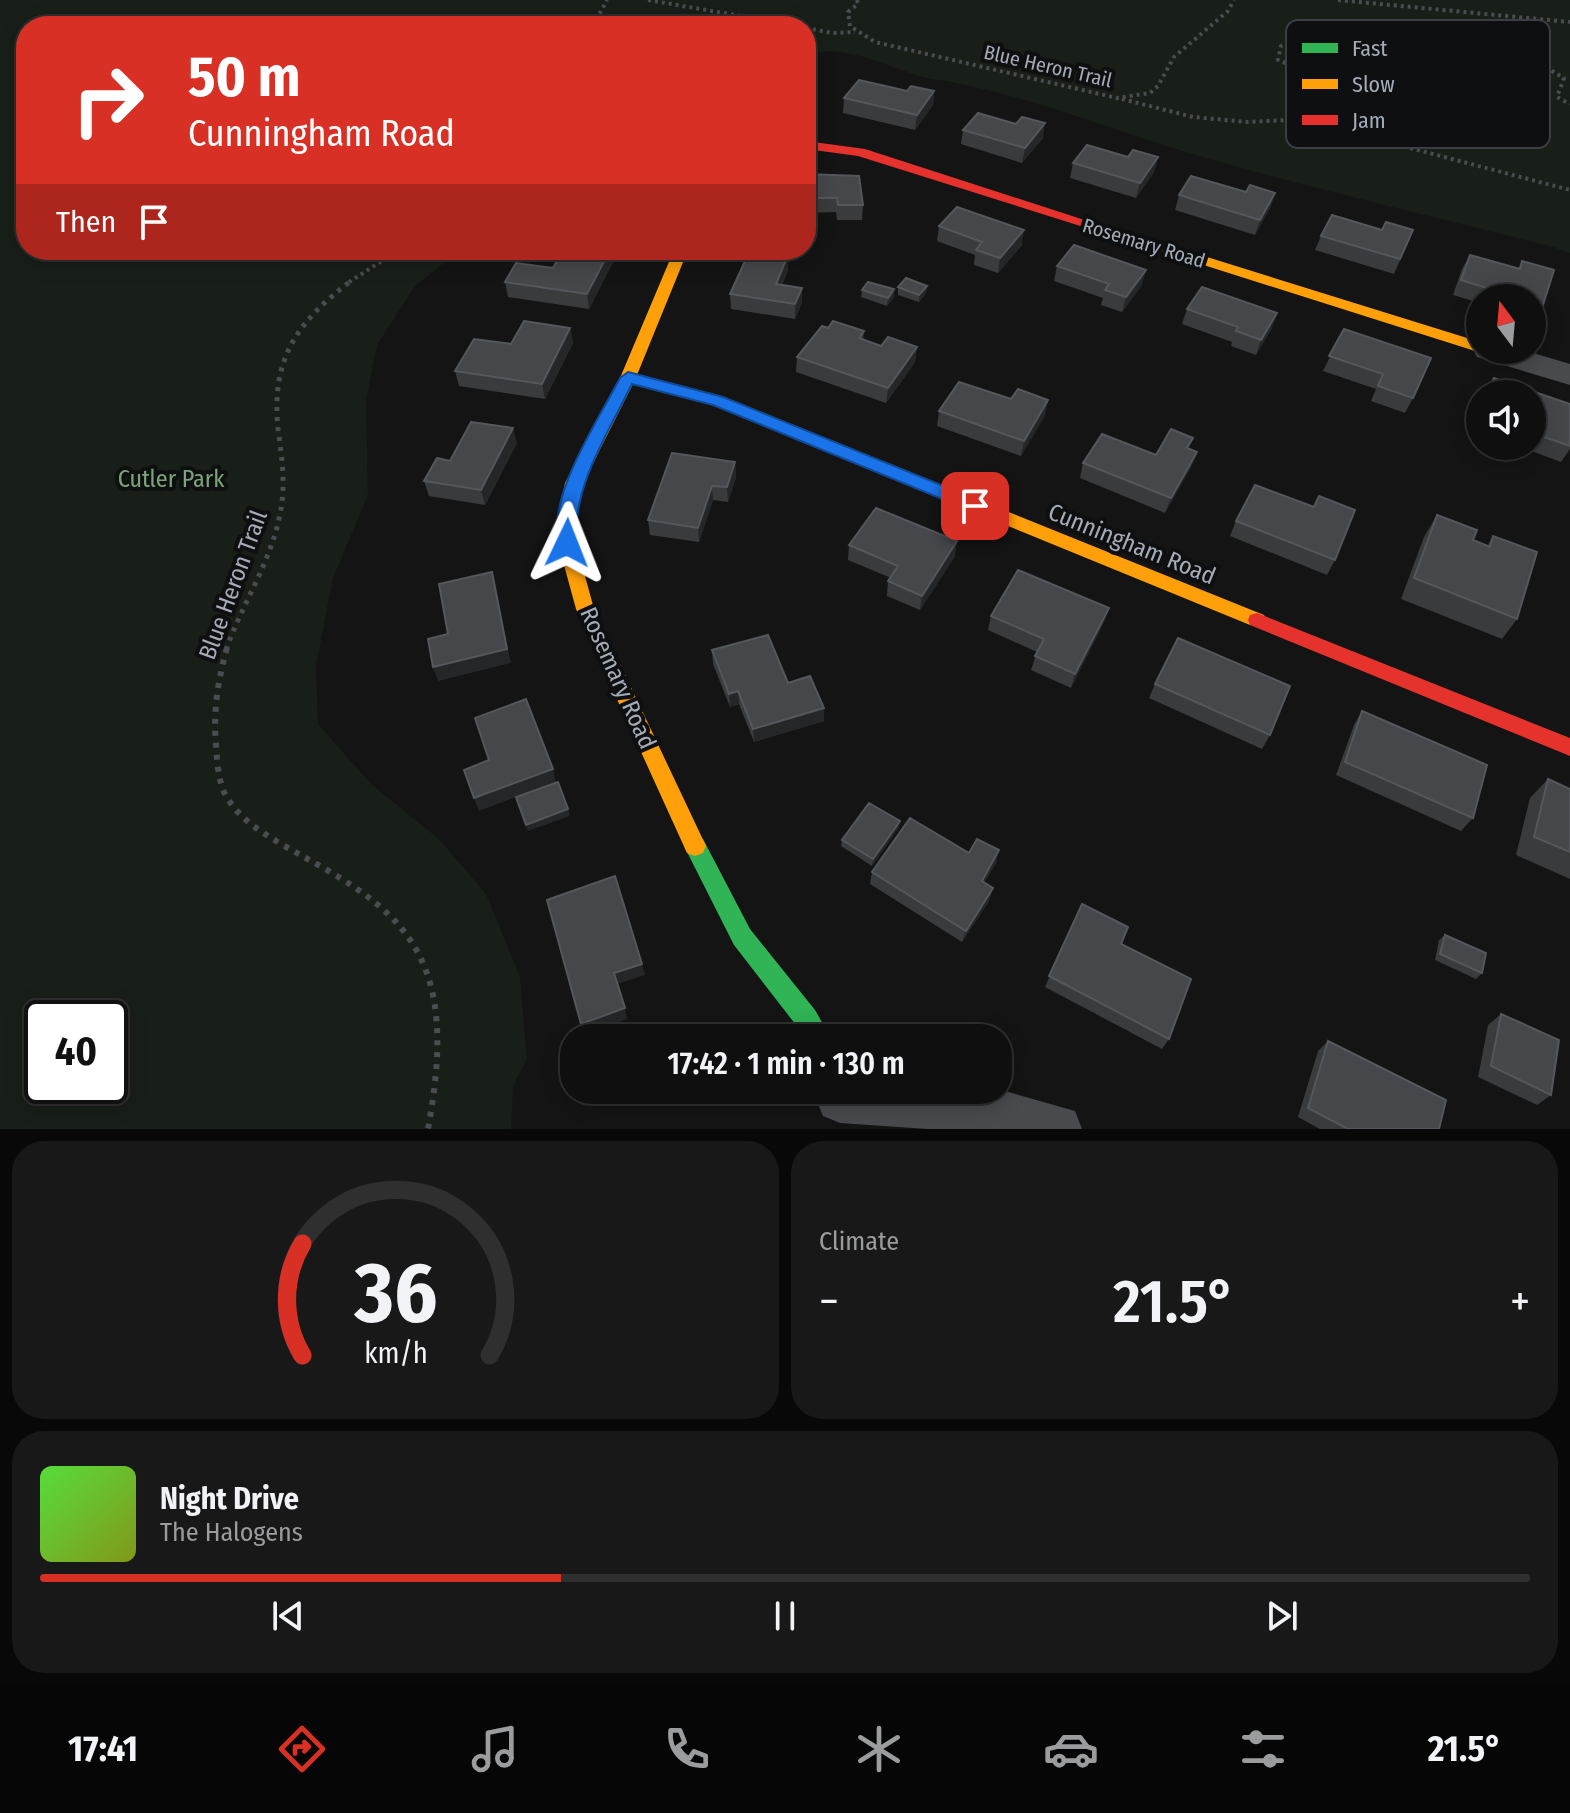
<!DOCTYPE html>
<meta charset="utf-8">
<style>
:root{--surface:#0f0f0f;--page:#181818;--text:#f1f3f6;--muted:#9b9c9e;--line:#2f2f2f;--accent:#d93025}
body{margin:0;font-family:"Fira Sans Condensed",sans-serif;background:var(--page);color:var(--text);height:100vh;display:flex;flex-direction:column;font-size:30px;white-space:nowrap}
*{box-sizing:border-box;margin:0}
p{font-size:26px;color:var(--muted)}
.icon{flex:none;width:44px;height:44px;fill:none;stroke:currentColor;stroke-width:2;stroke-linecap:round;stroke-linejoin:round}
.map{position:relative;height:1129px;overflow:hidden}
.details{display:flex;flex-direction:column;gap:12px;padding:12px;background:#080808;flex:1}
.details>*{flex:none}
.guide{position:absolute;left:16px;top:16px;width:800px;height:244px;border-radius:32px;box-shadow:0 4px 20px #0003,0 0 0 2px var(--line);background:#d93025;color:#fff;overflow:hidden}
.needle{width:52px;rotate:344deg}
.buttons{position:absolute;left:1466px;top:284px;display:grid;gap:16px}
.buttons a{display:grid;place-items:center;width:80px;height:80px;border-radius:50%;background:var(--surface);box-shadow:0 4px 20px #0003,0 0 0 2px var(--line);font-size:40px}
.speed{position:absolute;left:24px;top:1000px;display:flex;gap:16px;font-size:40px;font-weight:700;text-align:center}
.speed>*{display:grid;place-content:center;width:104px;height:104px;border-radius:50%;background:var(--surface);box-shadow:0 4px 20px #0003,0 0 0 2px var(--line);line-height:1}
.speed .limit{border:4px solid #111;border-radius:12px;background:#fff;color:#111}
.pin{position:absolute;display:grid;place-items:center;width:68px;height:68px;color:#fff;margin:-34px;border-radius:16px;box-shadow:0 4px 12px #0006}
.me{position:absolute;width:88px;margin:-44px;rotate:2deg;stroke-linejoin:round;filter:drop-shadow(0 0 6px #0008)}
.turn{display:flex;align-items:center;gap:28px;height:168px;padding:0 40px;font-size:36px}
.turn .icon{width:104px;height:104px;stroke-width:2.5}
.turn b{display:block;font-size:56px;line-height:68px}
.then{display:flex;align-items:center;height:76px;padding:0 40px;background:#0003;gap:16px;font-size:30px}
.big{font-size:60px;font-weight:600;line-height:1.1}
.details .widget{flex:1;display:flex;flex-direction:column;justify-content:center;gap:12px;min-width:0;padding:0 28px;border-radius:32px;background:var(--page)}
.details .dial{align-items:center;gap:0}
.dial svg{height:208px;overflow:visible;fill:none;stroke:var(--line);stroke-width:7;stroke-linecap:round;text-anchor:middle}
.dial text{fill:var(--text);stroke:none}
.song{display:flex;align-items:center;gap:24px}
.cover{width:96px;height:96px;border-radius:12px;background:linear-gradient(135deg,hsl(110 70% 55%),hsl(70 70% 35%))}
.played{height:8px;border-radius:4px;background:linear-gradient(90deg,var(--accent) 35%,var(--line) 35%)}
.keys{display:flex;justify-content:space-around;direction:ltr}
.heat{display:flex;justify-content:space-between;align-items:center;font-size:44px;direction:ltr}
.details .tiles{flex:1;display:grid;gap:12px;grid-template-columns:1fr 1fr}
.widget:last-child{grid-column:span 2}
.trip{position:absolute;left:560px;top:1024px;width:452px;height:80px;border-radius:32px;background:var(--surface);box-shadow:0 4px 20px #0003,0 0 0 2px var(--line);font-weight:600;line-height:80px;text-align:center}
.menu{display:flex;height:128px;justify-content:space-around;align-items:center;background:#060606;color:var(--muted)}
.menu .icon{width:56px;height:56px}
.menu .current{color:var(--accent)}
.menu b{font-size:36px;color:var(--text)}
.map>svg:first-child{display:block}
</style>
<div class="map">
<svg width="1570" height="1129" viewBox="0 0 1570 1129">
<rect width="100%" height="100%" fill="#141414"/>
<path fill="#181e18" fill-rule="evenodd" d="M0,0h1570v253l-17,-6c-113,-29 -228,-55 -340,-87 -94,-26 -183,-66 -280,-81 -37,-6 -93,-42 -127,-21v-32h-780v224h434l-45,36 -38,59 -11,55 2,95 -35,83 -17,88 2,58 53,60 69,56 46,54 34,83 7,82 -14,27 -2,43h-511zM110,1018v68h-68v-68z"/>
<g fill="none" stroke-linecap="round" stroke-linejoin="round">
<path stroke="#4a4c4f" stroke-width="4" stroke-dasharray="3 4" stroke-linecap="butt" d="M648,0l151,26
M857,0l1,4 -10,8 2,14 25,16 242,56 33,-5 8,-7 16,-29 54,-46 6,-11
M1338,0l232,22
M593,26l14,-26
M806,28l26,5 23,-1
M1122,99l71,18 54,5 40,-2 43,7 240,63
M1310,123l31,-10 34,-4 10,-15c-25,-28 -47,-37 -82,-24l-25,-10 3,-14 39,-15 122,10 95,21 27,16 -7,19 13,7
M349,282l50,-32"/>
<path stroke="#4a4c4f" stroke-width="5" stroke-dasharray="4 6" stroke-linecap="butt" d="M226,650c16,-46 45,-88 54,-136 6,-28 2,-57 -2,-85 -7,-71 19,-107 74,-149"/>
<path stroke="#4a4c4f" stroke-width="6" stroke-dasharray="5 7" stroke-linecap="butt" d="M227,648c-9,32 -14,63 -11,96 1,16 2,34 8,48 16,32 51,48 80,65 43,24 92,52 115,98 27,52 19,119 9,174"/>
<path fill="#484a4d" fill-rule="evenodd" d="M1480,342v8h43l47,14v21l-93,-28 -4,-7z
M998,1089l77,22 7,18h-154l-88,-6 -17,-7 -7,-17 3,-9z"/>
<path fill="#30b455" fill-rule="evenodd" d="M695,836l8,3 47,90 65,81 16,28h-25l-72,-93 -50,-99 3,-7z"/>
<path fill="#ff9f0a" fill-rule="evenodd" d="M1133,234l347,108v8h6l-11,1 -347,-110v-6z
M674,250h14l-51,125 87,22 540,218 2,5 -2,5h-14l-537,-220 -80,-21 -50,99 -8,39 1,21 18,66 112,237 -3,7 -8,3 -8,-3 -111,-244 -18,-66 -1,-21 8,-39 55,-105z"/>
<path fill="#e5322d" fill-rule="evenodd" d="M806,141l59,8 275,89 -2,3h-10l-270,-85 -52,-7z
M1257,613l313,125v18l-320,-131 -2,-5 2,-5z"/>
</g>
<path fill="#393b3d" d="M934,91l-1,14 -18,25 -72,-17 1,-15z
M963,130l80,8 -21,25 -61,-19z
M1158,157l-4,15 -18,26 -66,-20 3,-15z
M806,174l57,31 -1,15h-25l-1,-8 -30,1z
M1275,193l-5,15 -15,27 -80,-25 4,-15z
M939,226l83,19 -24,28 -24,-8 1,-10 -38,-14z
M1382,230h31l-19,44 -79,-24 6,-14z
M1470,255l48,14 4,-8 21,44 -8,15 -3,-1v-21h-52v5l-27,-8 9,-26z
M613,262l-24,47 -81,-12 -3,-15 48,-14z
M1057,266l85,19 -20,27 -21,-7 2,-7 -49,-17z
M788,270l-6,15 20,3v15l-7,16 -64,-10 -1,-15z
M927,286l-1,7 -7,9 -21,-7v-8z
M894,289v8l-7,9 -26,-9 1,-7z
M1187,309l85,19 -16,27 -25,-9 1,-4 -50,-18z
M570,328l3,15 -28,56 -86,-13 -4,-15 56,-27z
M828,328l36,3 -1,9 18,6 36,1 -2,15 -29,41 -90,-31 1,-15z
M1344,329l69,69 -8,15 -34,-12 5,-12 -53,-18z
M1494,378l76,26v45l-9,13 -32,-12 1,-4h2v-52h-47z
M1011,399l34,16 -24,41 -84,-30 2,-15z
M1480,406v17l-6,-2z
M517,443l-32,62 -56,-9 -5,-15 26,-20z
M1189,449l8,3 -6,15 -26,46 -85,-35 3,-15 73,-8z
M735,462l1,15 -8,25 -15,-2 -14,42 -49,-7 -2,-15z
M1437,515l36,25 14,6 6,-10 24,83 -15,20 -101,-40 23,-62z
M1236,521l99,39 -8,15 -97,-39z
M849,545l106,11 -35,54 -33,-14 1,-15 3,-3 -43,-18z
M1109,608l-5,14 -33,66 -40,-18 6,-18 -49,-22 3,-14z
M712,650l76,33 36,25v13l-70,21 -15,-38 -9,3 -17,-43z
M1155,684l115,51 -8,14 -113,-51z
M1362,711l111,107 -12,13 -125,-56 18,-50z
M1548,779l22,10v90l-54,-24 14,-57z
M899,827l-27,39 -31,-20 1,-6z
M969,853l27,10 -12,20 9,5 -4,13 -27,41 -92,-58 2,-12z
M1082,904l87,135 -7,10 -117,-62z
M1445,935l37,38 -6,6 -41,-19 4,-20z
M1501,1014l50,81 -14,10 -59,-28 10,-52z
M1328,1041l111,88h-119l-22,-12 20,-66z"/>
<path fill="#252627" d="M934,91l-1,14 -18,25 2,-15z
M1045,123l-2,15 -21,25 3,-15z
M1158,157l-4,15 -18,26 4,-15z
M1275,193l-5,15 -15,27 5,-15z
M1024,230l-2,15 -24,28 2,-15z
M610,250h2l1,12 -24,47 -2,-15z
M788,255v15l-12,29v-15z
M1146,270l-4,15 -20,27 4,-15z
M927,286l-1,7 -7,9v-7z
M802,288v15l-7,16v-15z
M894,289v8l-7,9 1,-8z
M1277,313l-5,15 -16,27 5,-15z
M570,328l3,15 -28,56 -3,-15z
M917,347l-2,15 -29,41 2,-15z
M1048,400l-3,15 -24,41 3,-15z
M513,428l4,15 -32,62 -4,-15z
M1197,452l-6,15 -26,46 6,-15z
M735,462l1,15 -8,25 -1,-15z
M712,486l1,14 -14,42 -1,-14z
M957,541l-2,15 -35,54 2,-14z
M492,572l19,91 -73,18 -5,-14z
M1109,608l-5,14 -33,66 4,-14z
M738,691l1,13 -9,3 -1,-13z
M824,708v13l-70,21 -1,-13z
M553,769l3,13 -77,29 -5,-13z
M568,809l2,7 -42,15 -2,-6z
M900,821l-1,6 -27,39 1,-7z
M999,850l-3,13 -18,30 4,-12z
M993,888l-4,13 -27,41 4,-11z
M642,964l3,11 -28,9 -3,-11z
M625,1008l2,11 -43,16 -3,-11z"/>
<path fill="#45474a" stroke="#54575b" stroke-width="2" d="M859,80l48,11 4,-5 23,5 -17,24 -73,-17z
M978,113l38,11 6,-7 23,6 -20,25 -62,-18z
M1087,145l41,12 5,-7 25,7 -18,26 -67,-20z
M806,174l53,2 4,29h-25l-1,-7h-31z
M1191,176l55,16 4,-7 25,8 -15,27 -81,-25z
M957,207l67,23 -24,28 -24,-8 6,-8 -43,-16z
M1332,215l50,15 4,-8 27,8 -13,29 -79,-23z
M1074,245l72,25 -20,27 -21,-7 4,-6 -52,-18z
M563,250h47l-23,44 -82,-12 11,-19 37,5z
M750,250l38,5 -12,29 26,4 -7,16 -65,-10z
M1470,255l50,14 2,-8 32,9 -11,35 -11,-4v-3h-12l-59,-18z
M906,278l21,8 -8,9 -21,-8z
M868,282l26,7 -6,9 -26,-8z
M1202,287l75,26 -16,27 -25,-9 2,-4 -51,-18z
M524,321l46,7 -28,56 -87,-13 19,-32 37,5z
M833,321l31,10 -5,7 22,8 7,-9 29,10 -29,41 -91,-31 25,-31 6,2z
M1344,329l87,29 -18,40 -35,-12 5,-12 -54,-18z
M1494,378l76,26v42l-32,-11 3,-9 -9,-3v-29h-45z
M959,382l52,17 7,-10 30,11 -24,41 -85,-30z
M471,422l42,6 -32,62 -57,-9 13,-23 13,3z
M1171,429l22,9 -6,10 10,4 -26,46 -88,-35 19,-29 54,21z
M672,453l63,9 -8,25 -15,-1 -14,42 -50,-8z
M1255,485l59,22 5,-11 36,14 -20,50 -99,-39z
M876,508l81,33 -35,55 -34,-15 10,-15 -49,-21z
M1437,515l40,15 -4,10 17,7 3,-11 44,16 -20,67 -103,-41z
M1018,570l91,38 -34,66 -40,-18 9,-17 -53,-23z
M492,572l15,77 -74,18 -5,-28 20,-5 -9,-50z
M768,635l20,48 22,-7 14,32 -71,21 -15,-38 -9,3 -17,-44z
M1178,638l112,48 -20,49 -115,-51z
M526,699l27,70 -79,29 -10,-28 25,-10 -14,-42z
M1362,711l125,54 -14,53 -128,-56z
M1548,779l22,10v63l-36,-15z
M558,782l10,27 -42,16 -10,-28z
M869,803l31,18 -27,38 -31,-19z
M910,818l59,35 8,-14 22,11 -17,31 11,7 -27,43 -94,-59z
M615,876l27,88 -28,9 11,35 -44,16 -34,-124z
M1082,904l46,23 -7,17 70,35 -22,60 -120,-63z
M1445,935l41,18 -4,20 -42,-19z
M1501,1014l58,26 -8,55 -60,-29z
M1328,1041l118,59 -7,29h-91l-40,-21z"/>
<path fill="#1a73e8" stroke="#114b97" stroke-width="2" d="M628,372l95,25 258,104 3,5 -3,4h-12l-256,-105 -81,-21c-25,51 -59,101 -56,159l-9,7 -6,-2c-20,-43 39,-131 59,-170z"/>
<g text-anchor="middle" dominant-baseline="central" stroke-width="8" stroke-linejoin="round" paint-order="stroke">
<g font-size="20" fill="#a4acb7" stroke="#0e0f10">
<text transform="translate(1048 66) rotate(13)">Blue Heron Trail</text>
<text transform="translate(1144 243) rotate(17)">Rosemary Road</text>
</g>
<g font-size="24" fill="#7da479" stroke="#0e0f10">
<text x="171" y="479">Cutler Park</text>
</g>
<g font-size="24" fill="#a4acb7" stroke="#0e0f10">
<text transform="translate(1132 544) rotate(22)">Cunningham Road</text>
<text transform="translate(233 585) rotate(-70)">Blue Heron Trail</text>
<text transform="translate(618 678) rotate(66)">Rosemary Road</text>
</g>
</g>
<rect x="1286" y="20" width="264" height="128" rx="12" fill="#0e0f10" stroke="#3b3e42" stroke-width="2"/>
<rect x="1302" y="43" width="36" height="10" fill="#30b455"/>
<rect x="1302" y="79" width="36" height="10" fill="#ff9f0a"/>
<rect x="1302" y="115" width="36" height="10" fill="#e5322d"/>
<g font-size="22" fill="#a4acb7">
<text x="1352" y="56">Fast</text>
<text x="1352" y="92">Slow</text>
<text x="1352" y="128">Jam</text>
</g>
</svg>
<div class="buttons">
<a><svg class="needle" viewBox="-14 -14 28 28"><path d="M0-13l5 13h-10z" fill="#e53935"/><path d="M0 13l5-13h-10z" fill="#9b9c9e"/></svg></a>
<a><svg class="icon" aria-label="sound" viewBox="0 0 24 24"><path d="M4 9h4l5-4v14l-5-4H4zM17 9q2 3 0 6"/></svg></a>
</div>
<div class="speed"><div class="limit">40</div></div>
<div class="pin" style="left:975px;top:506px;background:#d93025"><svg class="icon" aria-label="arrive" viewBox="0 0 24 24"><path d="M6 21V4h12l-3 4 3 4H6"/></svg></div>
<svg class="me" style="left:567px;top:543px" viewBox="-20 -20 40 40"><path d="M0-17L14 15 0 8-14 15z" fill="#1a73e8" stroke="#fff" stroke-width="4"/></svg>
<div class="trip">17:42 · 1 min · 130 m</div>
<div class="guide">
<div class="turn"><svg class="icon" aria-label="right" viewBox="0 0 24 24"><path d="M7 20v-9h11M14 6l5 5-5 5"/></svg><div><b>50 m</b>Cunningham Road</div></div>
<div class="then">Then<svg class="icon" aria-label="arrive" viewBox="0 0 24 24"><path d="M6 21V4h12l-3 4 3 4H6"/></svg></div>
</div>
</div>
<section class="details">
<div class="tiles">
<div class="widget dial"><svg viewBox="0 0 100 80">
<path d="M14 69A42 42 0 1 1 86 69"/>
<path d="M14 69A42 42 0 0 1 14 26" stroke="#d93025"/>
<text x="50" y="56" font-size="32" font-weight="700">36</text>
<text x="50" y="72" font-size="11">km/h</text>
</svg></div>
<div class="widget"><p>Climate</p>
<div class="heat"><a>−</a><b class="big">21.5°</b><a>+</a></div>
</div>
<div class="widget">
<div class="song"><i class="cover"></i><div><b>Night Drive</b><p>The Halogens</p></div></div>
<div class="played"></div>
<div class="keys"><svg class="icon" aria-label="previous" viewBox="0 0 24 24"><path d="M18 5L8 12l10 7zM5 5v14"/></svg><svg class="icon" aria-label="pause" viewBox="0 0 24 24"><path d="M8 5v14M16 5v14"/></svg><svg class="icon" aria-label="next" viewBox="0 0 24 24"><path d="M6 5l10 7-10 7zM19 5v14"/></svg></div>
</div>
</div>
</section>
<nav class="menu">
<b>17:41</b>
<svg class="icon current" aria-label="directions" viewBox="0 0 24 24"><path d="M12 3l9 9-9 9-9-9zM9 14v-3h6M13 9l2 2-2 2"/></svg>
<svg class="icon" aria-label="music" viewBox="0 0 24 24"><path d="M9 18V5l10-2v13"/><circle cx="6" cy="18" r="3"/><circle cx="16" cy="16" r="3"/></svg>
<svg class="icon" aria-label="phone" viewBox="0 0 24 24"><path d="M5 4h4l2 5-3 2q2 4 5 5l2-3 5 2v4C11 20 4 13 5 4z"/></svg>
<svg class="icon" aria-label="climate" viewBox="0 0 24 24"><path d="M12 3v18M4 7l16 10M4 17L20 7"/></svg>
<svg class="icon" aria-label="car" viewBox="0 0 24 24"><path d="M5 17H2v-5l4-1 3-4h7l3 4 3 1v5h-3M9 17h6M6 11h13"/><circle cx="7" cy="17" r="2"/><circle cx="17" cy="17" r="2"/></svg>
<svg class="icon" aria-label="filters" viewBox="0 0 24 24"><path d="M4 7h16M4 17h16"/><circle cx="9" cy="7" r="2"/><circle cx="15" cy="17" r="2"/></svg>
<b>21.5°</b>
</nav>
